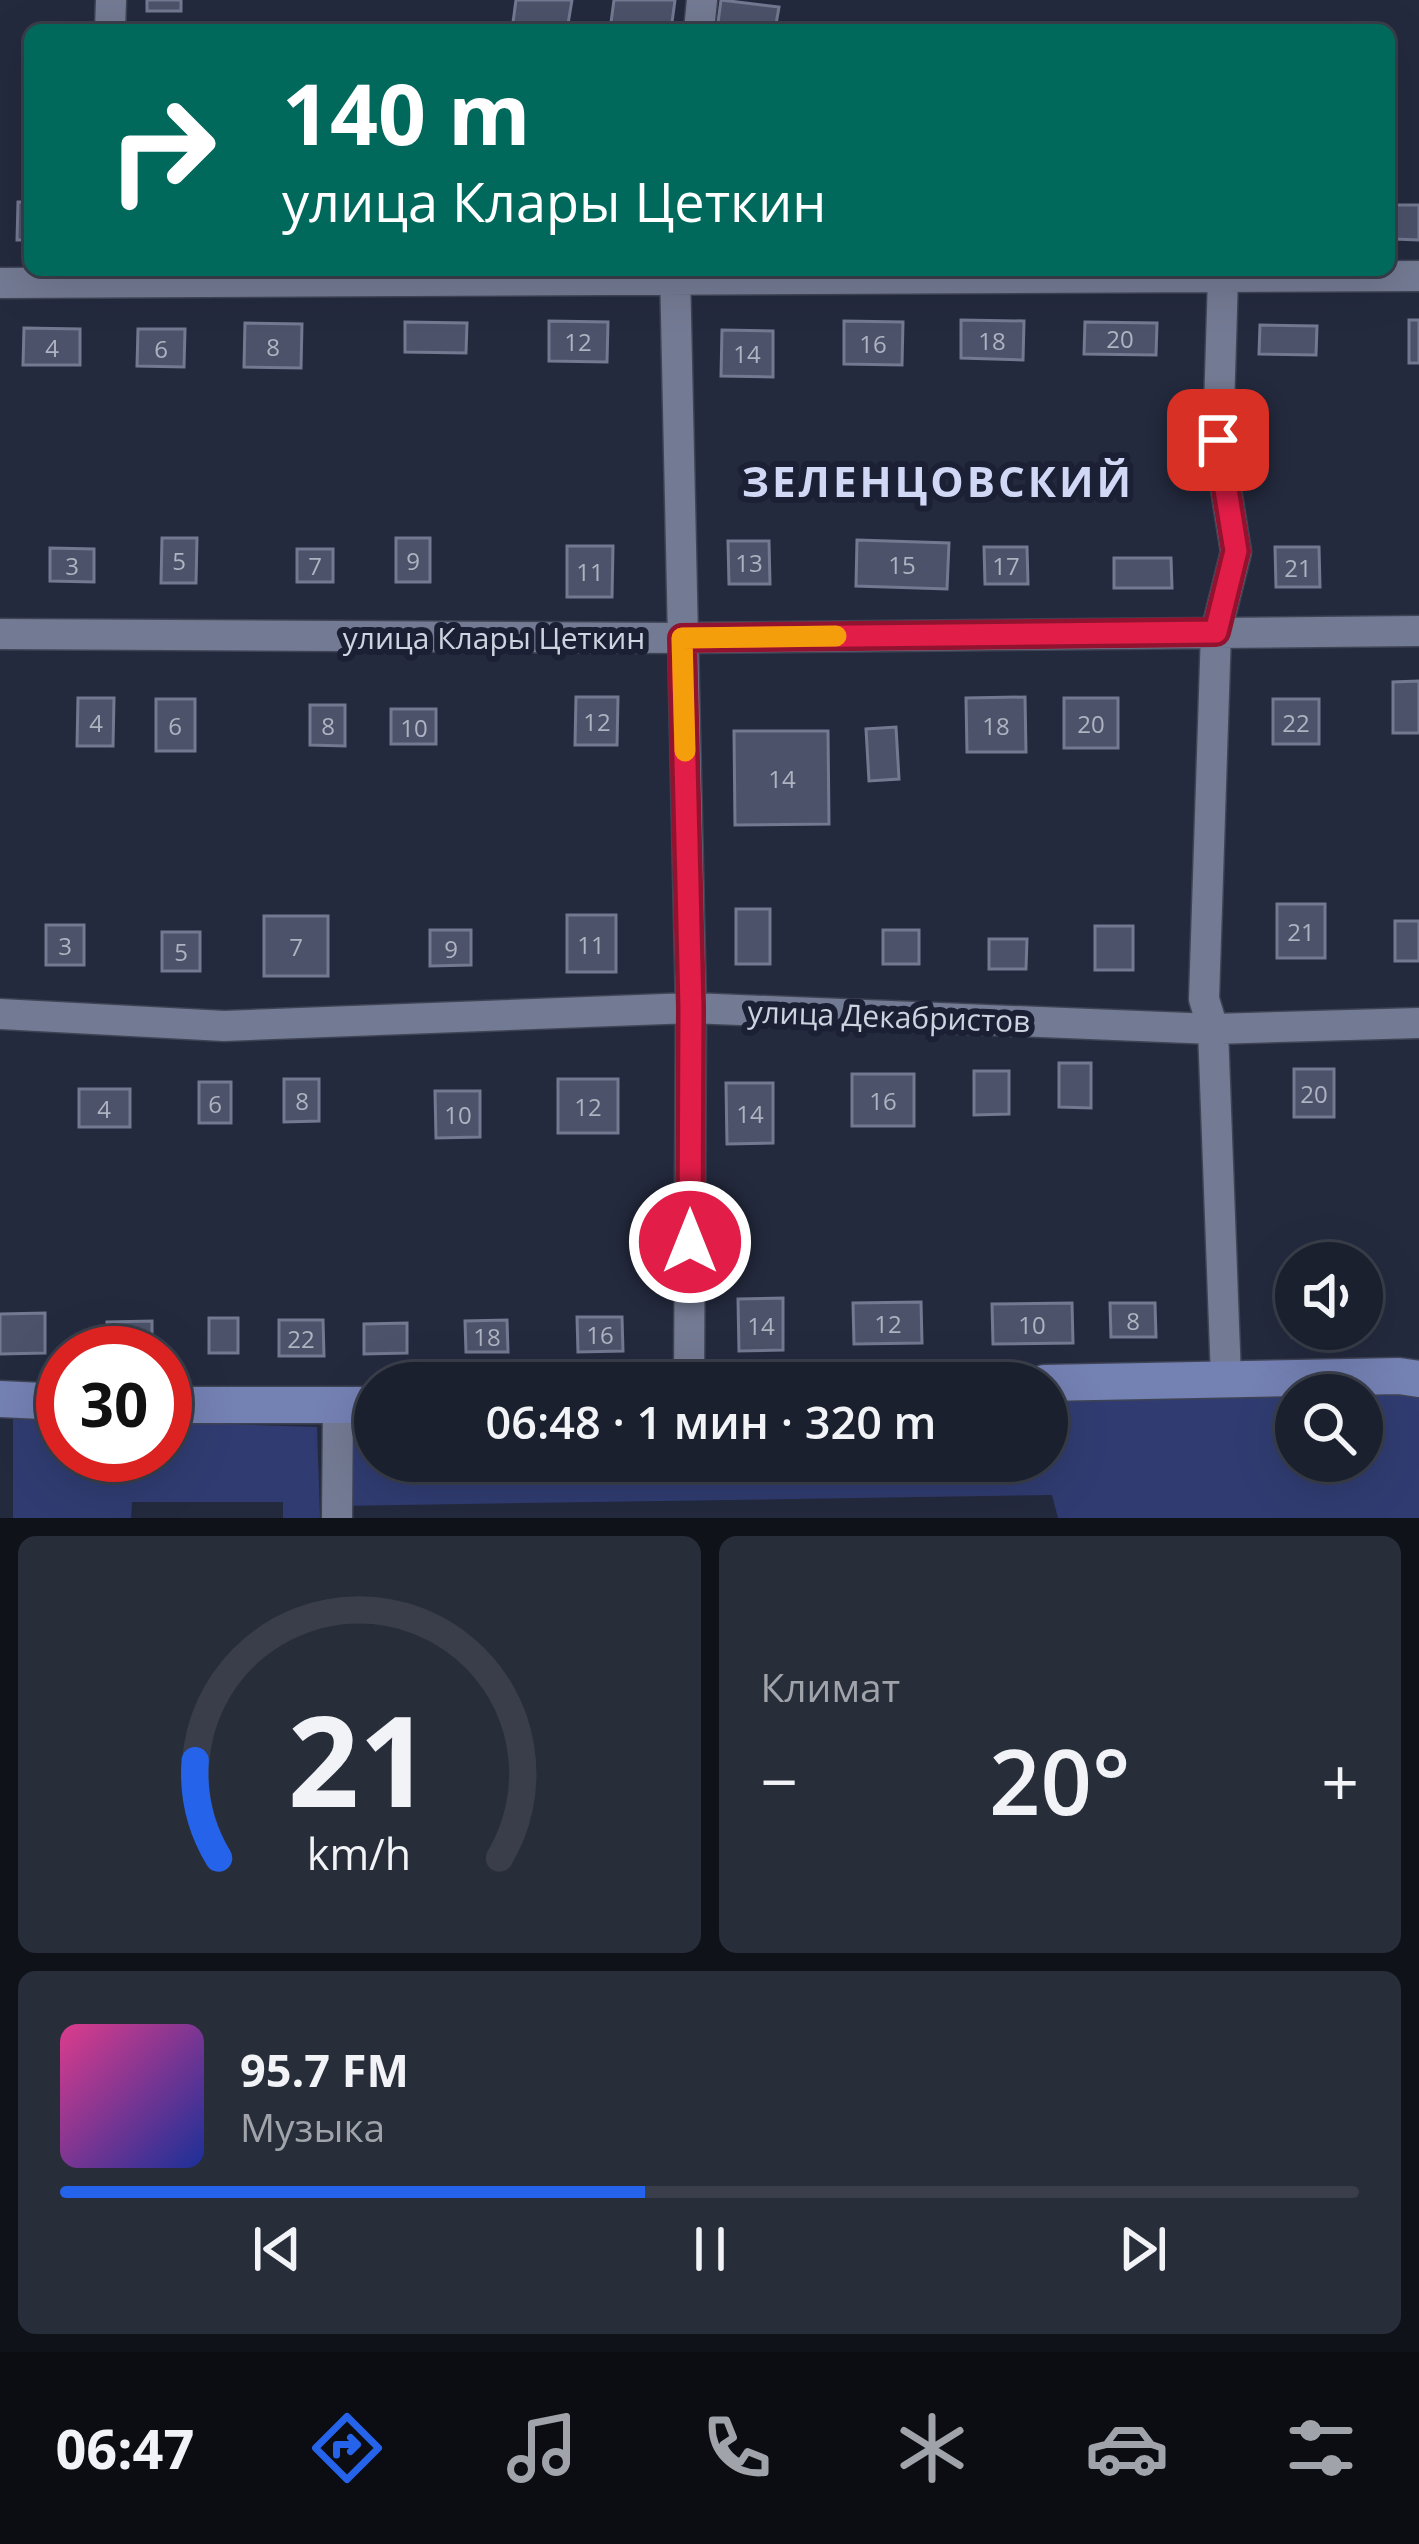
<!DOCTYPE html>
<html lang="ru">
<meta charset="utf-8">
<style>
:root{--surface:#1b202e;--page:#282d3a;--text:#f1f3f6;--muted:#a0a3aa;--line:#393e4a;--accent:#2563eb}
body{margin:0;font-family:"Open Sans",sans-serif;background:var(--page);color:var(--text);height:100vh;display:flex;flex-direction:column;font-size:45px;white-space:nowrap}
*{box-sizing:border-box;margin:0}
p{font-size:39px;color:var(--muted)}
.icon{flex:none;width:66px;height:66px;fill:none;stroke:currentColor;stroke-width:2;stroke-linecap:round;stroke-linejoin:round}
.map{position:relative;height:1518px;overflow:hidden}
.drawer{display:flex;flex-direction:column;gap:18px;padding:18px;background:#0f1219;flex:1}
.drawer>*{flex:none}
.top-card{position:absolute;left:24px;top:24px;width:1371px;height:252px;border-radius:18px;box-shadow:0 12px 48px #0002,0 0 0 3px var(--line);background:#00695c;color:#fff;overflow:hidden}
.buttons{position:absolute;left:1275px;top:1242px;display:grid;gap:24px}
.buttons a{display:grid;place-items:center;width:108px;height:108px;border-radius:50%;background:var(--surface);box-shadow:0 12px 48px #0002,0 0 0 3px var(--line);font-size:60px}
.speed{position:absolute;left:36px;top:1326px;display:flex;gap:24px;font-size:60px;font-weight:700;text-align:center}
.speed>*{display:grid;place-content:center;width:156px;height:156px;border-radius:50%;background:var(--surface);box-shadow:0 12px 48px #0002,0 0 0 3px var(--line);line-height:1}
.speed .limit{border:18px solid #d22;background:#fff;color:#111}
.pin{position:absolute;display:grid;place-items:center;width:102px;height:102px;color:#fff;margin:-51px;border-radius:24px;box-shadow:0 6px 18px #0006}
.me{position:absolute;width:132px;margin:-66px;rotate:0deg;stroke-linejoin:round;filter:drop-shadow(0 0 9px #0008)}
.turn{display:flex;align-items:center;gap:42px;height:252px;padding:0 60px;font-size:54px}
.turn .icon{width:156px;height:156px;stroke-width:2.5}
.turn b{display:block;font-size:84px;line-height:102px}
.big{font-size:90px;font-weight:600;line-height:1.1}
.drawer .widget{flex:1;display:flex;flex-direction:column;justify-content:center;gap:18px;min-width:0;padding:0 42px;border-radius:18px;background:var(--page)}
.drawer .dial{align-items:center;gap:0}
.dial svg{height:312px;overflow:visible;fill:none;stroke:var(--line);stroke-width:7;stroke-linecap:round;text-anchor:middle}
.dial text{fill:var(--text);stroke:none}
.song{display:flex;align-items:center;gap:36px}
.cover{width:144px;height:144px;border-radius:18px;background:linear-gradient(135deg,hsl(330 70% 55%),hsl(230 70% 35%))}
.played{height:12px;border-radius:6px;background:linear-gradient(90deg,var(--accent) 45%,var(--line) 45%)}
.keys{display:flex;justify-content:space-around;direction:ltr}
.heat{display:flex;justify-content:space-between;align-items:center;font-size:66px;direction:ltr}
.drawer .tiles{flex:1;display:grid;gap:18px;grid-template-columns:1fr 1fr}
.widget:last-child{grid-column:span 2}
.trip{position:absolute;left:354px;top:1362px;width:714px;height:120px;border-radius:60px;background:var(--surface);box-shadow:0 12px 48px #0002,0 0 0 3px var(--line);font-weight:600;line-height:120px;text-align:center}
.dock{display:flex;height:192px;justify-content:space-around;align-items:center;background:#0b0d12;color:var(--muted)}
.dock .icon{width:84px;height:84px}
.dock .selected{color:var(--accent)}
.dock b{font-size:54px;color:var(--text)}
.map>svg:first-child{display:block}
</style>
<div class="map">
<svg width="1419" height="1518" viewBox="0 0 1419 1518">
<rect width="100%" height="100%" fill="#242a3e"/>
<path fill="#303c71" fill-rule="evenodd" d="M1419,1379v139h-361l-6,-23 -715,11 1,-99 37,-2v56h672v-78zM1296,1395h66v66h-66z
M13,1417l50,2v36h102v-33l152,5 3,91h-37v-16h-151l-1,16h-118z"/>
<path fill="#4c5269" stroke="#727991" stroke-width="3" d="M147,0h34v11h-34z
M516,0h56l-5,30h-55z
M614,0h61l-4,30h-61z
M721,0l58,7 -4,23h-58z
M18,202h12v38h-13z
M1395,205h24v35l-24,-1z
M961,320l63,1 -1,39 -62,-2z
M1409,320h10v43h-10z
M549,321l59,1 -1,40 -58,-1z
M844,321l59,1 -1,43 -58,-1z
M405,322l62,1 -1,30 -61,-1z
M1085,322l72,1 -1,32 -72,-1z
M245,323l57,1 -1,44 -57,-1z
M1260,325l57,1 -1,29 -57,-1z
M24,328l56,1v36h-57z
M138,329h47l-1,38 -47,-1z
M722,330l51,1v46l-52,-1z
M162,538h35l-1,45h-35z
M396,538h34v44h-34z
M857,540l92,3 -2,46 -91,-3z
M728,541h41l1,43h-41z
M567,546h46l-1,51h-45z
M984,547h43l1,37h-43z
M1275,547h44l1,40h-44z
M50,548l44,1v33l-44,-1z
M297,549h36v33h-36z
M1114,558h57l1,30h-58z
M1419,681v52h-26v-51z
M576,697h42l-1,48h-42z
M1025,697l1,55h-59l-1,-54z
M78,698h36l-1,48h-36z
M1064,698h54v50h-54z
M156,699h39v52h-39z
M1273,699h46v45h-46z
M310,705h35v41l-35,-1z
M391,709h45v35h-45z
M896,727l3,52 -30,2 -3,-52z
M734,731h94l1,93 -94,1z
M1277,904h48v54h-48z
M736,909h34v55h-34z
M567,915h49v57h-49z
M264,916h64v60h-64z
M1395,921h24v40h-24z
M46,925h38v40h-38z
M1095,926h38v44h-38z
M430,930h41v35l-41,1z
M883,930h36v34h-36z
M162,932h38v39h-38z
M989,939h38l-1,30h-37z
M1059,1063h32v45l-32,-1z
M1294,1069h40v48h-40z
M974,1071h35v43l-35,1z
M852,1074h62v52h-62z
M284,1079h35v42l-35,1z
M558,1079h60v54h-60z
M199,1082h32v41h-32z
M726,1083h47v60l-46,1z
M79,1089h51v38h-51z
M435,1091h45v46l-44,1z
M1296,1296v33h39v8h-43v-40z
M783,1298v52l-44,1 -1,-52z
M921,1302l1,41 -68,1 -1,-41z
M1072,1303l1,40 -80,1 -1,-40z
M1110,1303h45l1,34h-45z
M45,1313v40l-45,1v-40z
M577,1317h45l1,34 -45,1z
M209,1318h29v35h-29z
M279,1320h44l1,36h-45z
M507,1320l1,32h-42l-1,-31z
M152,1321v32h-45v-31z
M407,1323v30l-43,1v-30z"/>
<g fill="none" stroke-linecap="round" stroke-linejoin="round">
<g stroke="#3f4455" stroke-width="33">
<path id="minor" d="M110,30l1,-30
M699,30l3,-30
M675,270l16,738 -2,375
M1223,277l-5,163 18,112 -20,80 -12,367 9,30 13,349
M0,283l1419,-7
M0,634l682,4 737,-7
M0,1014l224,12 467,-18 522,21 206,-6
M337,1518l1,-111"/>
</g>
<g stroke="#3f4455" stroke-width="39">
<path id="major" d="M1044,1383l355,-7 20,3
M0,1399l63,3
M165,1405h210"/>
</g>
<use href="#minor" stroke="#737a93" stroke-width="30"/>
<use href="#major" stroke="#7481b3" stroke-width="36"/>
</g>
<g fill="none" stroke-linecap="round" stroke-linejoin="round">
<g stroke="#92132f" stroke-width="30">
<path id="route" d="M690,1242l1,-234 -9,-370 534,-6 20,-81 -18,-111"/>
</g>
<use href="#route" stroke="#e11d48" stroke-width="21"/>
<path stroke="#f59e0b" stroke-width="21" d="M685,751l-3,-113 154,-2"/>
</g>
<g text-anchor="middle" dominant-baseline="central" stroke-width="12" stroke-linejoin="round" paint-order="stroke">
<g font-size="24" fill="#aeb3c2">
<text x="1120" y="338">20</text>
<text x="992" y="340">18</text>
<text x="578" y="341">12</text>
<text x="873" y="343">16</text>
<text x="273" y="346">8</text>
<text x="52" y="347">4</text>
<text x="161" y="348">6</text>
<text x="747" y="353">14</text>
<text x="179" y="560">5</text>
<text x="413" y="560">9</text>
<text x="749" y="562">13</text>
<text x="902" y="564">15</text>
<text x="72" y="565">3</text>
<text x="315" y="565">7</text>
<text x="1006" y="565">17</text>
<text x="1298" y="567">21</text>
<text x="590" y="571">11</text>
<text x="597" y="721">12</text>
<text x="96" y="722">4</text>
<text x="1296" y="722">22</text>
<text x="1091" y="723">20</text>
<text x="175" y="725">6</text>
<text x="328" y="725">8</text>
<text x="996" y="725">18</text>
<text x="414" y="727">10</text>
<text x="782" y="778">14</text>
<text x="1301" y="931">21</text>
<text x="591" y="944">11</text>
<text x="65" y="945">3</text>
<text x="296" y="946">7</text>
<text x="451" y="948">9</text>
<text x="181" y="951">5</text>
<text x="1314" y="1093">20</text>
<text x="302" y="1100">8</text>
<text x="883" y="1100">16</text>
<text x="215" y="1103">6</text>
<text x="588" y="1106">12</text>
<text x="104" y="1108">4</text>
<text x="750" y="1113">14</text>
<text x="458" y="1114">10</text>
<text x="1133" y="1320">8</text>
<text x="888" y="1323">12</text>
<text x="1032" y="1324">10</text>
<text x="761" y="1325">14</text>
<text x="600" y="1334">16</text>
<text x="487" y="1336">18</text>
<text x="301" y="1338">22</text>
</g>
<g font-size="30" fill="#ced3e0" stroke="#1b2034">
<text x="494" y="637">улица Клары Цеткин</text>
<text transform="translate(889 1016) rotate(2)">улица Декабристов</text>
</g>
<g font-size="42" font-weight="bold" letter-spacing="3" fill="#d0d8f5" stroke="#1b2034">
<text x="938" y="480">ЗЕЛЕНЦОВСКИЙ</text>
</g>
</g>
</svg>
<div class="buttons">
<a><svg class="icon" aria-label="sound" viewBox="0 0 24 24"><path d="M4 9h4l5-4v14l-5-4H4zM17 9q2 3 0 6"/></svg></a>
<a><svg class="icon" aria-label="search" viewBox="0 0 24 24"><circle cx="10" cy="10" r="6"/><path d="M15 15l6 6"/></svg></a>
</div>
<div class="speed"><div class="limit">30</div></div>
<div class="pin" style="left:1218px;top:440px;background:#d93025"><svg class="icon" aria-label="arrive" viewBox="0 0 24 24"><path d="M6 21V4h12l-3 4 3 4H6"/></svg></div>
<svg class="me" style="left:690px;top:1242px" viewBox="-20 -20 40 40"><circle r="17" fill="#e11d48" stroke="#fff" stroke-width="3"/><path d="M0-11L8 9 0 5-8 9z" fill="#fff"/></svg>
<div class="trip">06:48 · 1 мин · 320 m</div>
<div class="top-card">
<div class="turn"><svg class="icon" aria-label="right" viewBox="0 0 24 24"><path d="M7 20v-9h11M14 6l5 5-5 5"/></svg><div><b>140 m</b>улица Клары Цеткин</div></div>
</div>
</div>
<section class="drawer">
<div class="tiles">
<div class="widget dial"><svg viewBox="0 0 100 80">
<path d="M14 69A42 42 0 1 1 86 69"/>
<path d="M14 69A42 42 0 0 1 8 44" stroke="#2563eb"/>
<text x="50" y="56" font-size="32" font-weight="700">21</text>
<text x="50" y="72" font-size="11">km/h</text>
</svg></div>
<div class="widget"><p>Климат</p>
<div class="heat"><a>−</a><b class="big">20°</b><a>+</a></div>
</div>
<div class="widget">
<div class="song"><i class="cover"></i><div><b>95.7 FM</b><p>Музыка</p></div></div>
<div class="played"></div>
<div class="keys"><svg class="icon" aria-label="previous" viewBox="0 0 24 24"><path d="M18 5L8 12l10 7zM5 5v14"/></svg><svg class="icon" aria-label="pause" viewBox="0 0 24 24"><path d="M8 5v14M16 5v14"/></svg><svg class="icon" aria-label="next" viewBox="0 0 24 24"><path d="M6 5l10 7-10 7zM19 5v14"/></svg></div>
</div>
</div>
</section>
<nav class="dock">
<b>06:47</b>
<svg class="icon selected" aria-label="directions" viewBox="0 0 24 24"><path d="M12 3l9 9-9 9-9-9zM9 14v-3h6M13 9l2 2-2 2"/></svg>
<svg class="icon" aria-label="music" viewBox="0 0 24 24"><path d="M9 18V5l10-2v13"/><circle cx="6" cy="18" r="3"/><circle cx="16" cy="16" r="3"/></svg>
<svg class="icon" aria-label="phone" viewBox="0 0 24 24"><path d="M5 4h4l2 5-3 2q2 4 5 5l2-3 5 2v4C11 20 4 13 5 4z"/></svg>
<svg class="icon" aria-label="climate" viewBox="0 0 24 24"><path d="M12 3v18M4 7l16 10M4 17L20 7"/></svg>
<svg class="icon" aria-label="car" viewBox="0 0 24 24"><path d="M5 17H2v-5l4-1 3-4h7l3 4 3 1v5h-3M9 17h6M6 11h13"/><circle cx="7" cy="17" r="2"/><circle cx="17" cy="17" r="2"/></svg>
<svg class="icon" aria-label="filters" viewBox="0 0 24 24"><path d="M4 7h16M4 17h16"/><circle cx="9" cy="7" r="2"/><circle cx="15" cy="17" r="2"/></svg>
</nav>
